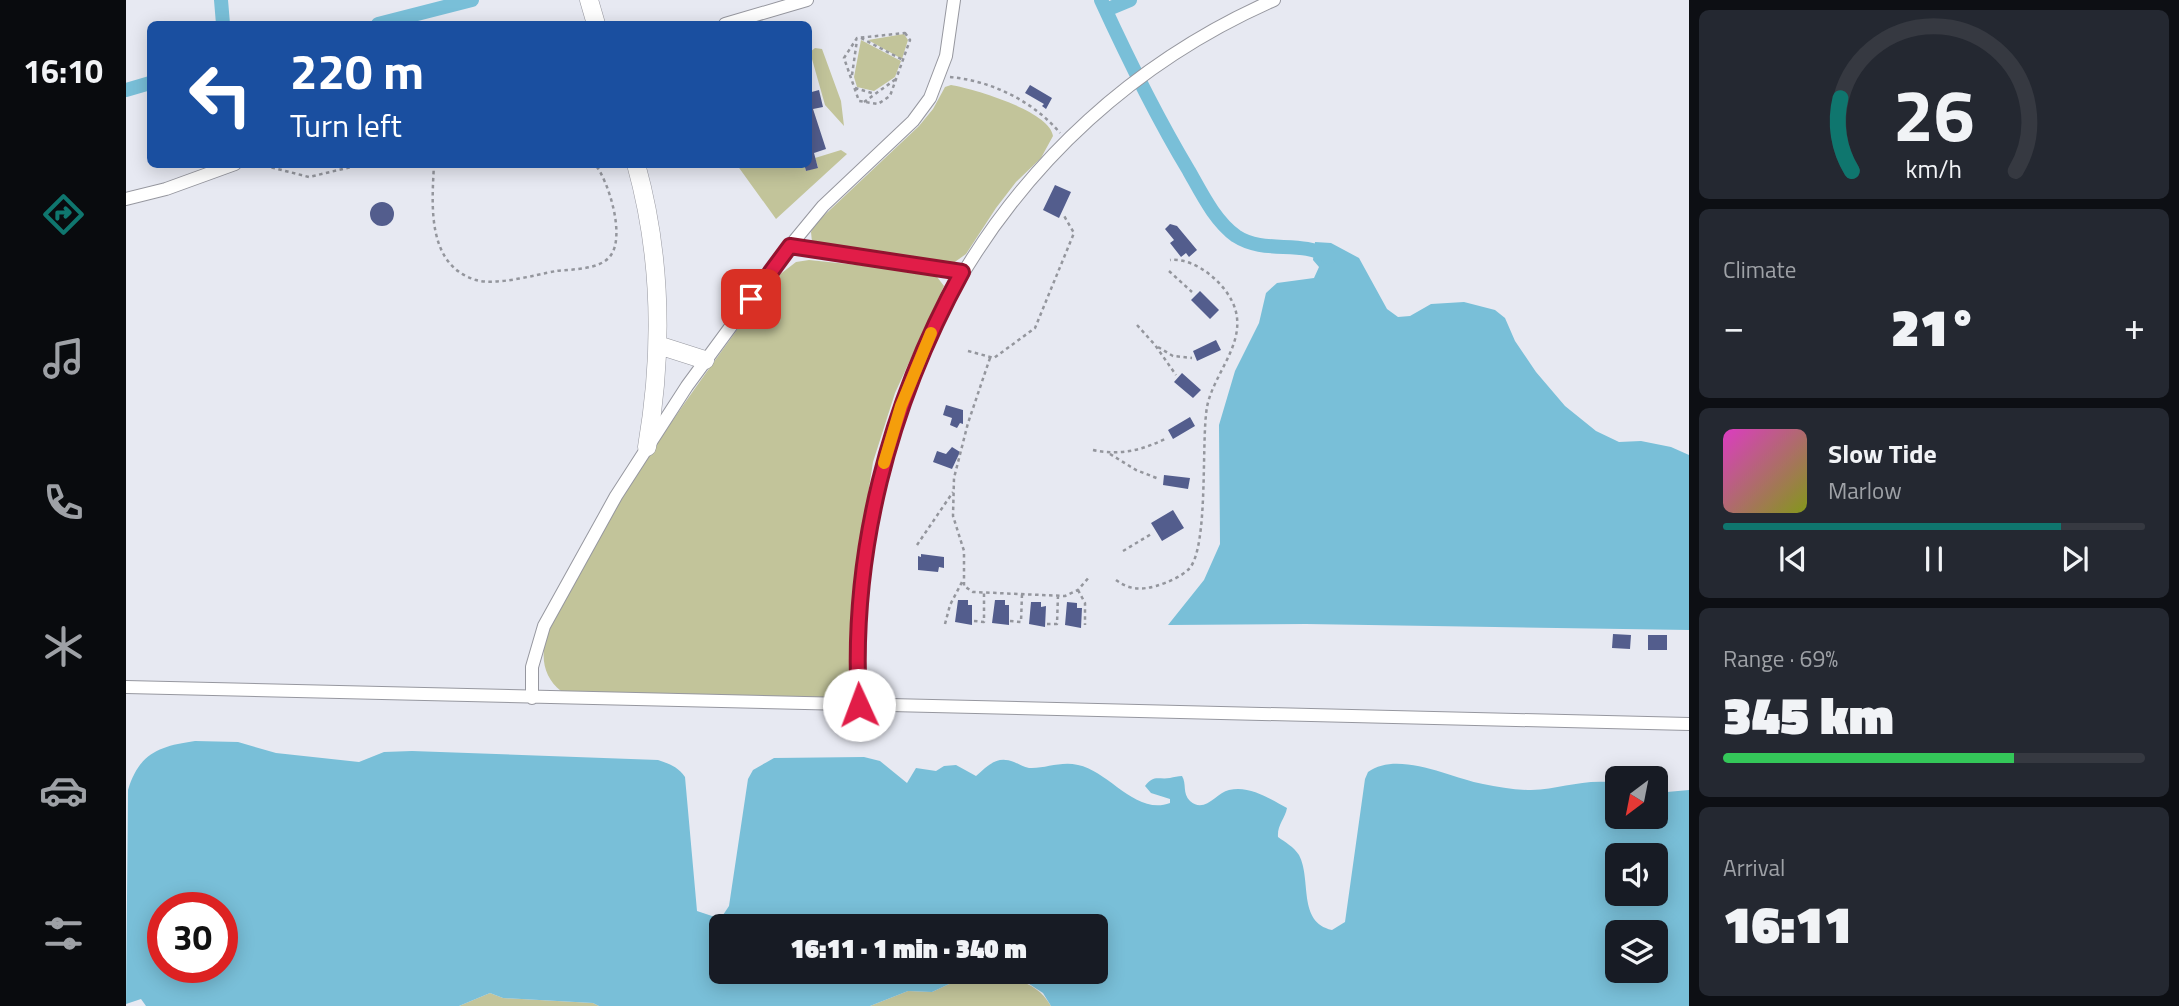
<!DOCTYPE html>
<meta charset="utf-8">
<style>
:root{--surface:#171b24;--page:#242831;--text:#f1f3f6;--muted:#9ea1a6;--line:#363941;--accent:#0f766e}
body{margin:0;font-family:"Titillium Web",sans-serif;background:var(--page);color:var(--text);height:100vh;display:flex;flex-direction:column;font-size:26px;white-space:nowrap}
*{box-sizing:border-box;margin:0}
p{font-size:23px;color:var(--muted)}
.icon{flex:none;width:38px;height:38px;fill:none;stroke:currentColor;stroke-width:2;stroke-linecap:round;stroke-linejoin:round}
.map{position:relative;flex:1;overflow:hidden}
.sheet{display:flex;flex-direction:column;gap:10px;padding:10px;background:#0d0f14;width:490px}
.sheet>*{flex:none}
.guide{position:absolute;left:21px;top:21px;width:665px;height:147px;border-radius:10px;box-shadow:0 4px 18px #0003;background:#1a4fa0;color:#fff;overflow:hidden}
.needle{width:46px;rotate:212deg}
.tools{position:absolute;left:1479px;top:766px;display:grid;gap:14px}
.tools a{display:grid;place-items:center;width:63px;height:63px;border-radius:10px;background:var(--surface);box-shadow:0 4px 18px #0003;font-size:35px}
.speed{position:absolute;left:21px;top:892px;display:flex;gap:14px;font-size:35px;font-weight:700;text-align:center}
.speed>*{display:grid;place-content:center;width:91px;height:91px;border-radius:50%;background:var(--surface);box-shadow:0 4px 18px #0003;line-height:1}
.speed .limit{border:10px solid #d22;background:#fff;color:#111}
.pin{position:absolute;display:grid;place-items:center;width:60px;height:60px;color:#fff;margin:-30px;border-radius:14px;box-shadow:0 4px 10px #0006}
.me{position:absolute;width:77px;margin:-38px;rotate:358deg;stroke-linejoin:round;filter:drop-shadow(0 0 5px #0008)}
.turn{display:flex;align-items:center;gap:24px;height:147px;padding:0 28px;font-size:32px}
.turn .icon{width:91px;height:91px;stroke-width:2.5}
.turn b{display:block;font-size:49px;line-height:60px}
.big{font-size:52px;font-weight:800;line-height:1.1}
.sheet .card{flex:1;display:flex;flex-direction:column;justify-content:center;gap:10px;min-width:0;padding:0 24px;border-radius:10px;background:var(--page)}
.sheet .dial{align-items:center;gap:0}
.dial svg{height:182px;overflow:visible;fill:none;stroke:var(--line);stroke-width:7;stroke-linecap:round;text-anchor:middle}
.dial text{fill:var(--text);stroke:none}
.song{display:flex;align-items:center;gap:21px}
.cover{width:84px;height:84px;border-radius:10px;background:linear-gradient(135deg,hsl(310 70% 55%),hsl(70 70% 35%))}
.played{height:7px;border-radius:4px;background:linear-gradient(90deg,var(--accent) 80%,var(--line) 80%)}
.keys{display:flex;justify-content:space-around;direction:ltr}
.heat{display:flex;justify-content:space-between;align-items:center;font-size:38px;direction:ltr}
.charge{height:10px;border-radius:5px;background:linear-gradient(90deg,#34c759 69%,var(--line) 0)}
.trip{position:absolute;left:583px;top:914px;width:399px;height:70px;border-radius:10px;background:var(--surface);box-shadow:0 4px 18px #0003;font-weight:800;line-height:70px;text-align:center}
main{display:flex;flex:1;min-height:0}
.tabs{display:flex;flex-direction:column;width:126px;justify-content:space-around;align-items:center;background:#090b0e;color:var(--muted)}
.tabs .icon{width:49px;height:49px}
.tabs .active{color:var(--accent)}
.tabs b{font-size:32px;color:var(--text)}
.map>svg:first-child{display:block}
</style>
<main>
<nav class="tabs">
<b>16:10</b>
<svg class="icon active" aria-label="directions" viewBox="0 0 24 24"><path d="M12 3l9 9-9 9-9-9zM9 14v-3h6M13 9l2 2-2 2"/></svg>
<svg class="icon" aria-label="music" viewBox="0 0 24 24"><path d="M9 18V5l10-2v13"/><circle cx="6" cy="18" r="3"/><circle cx="16" cy="16" r="3"/></svg>
<svg class="icon" aria-label="phone" viewBox="0 0 24 24"><path d="M5 4h4l2 5-3 2q2 4 5 5l2-3 5 2v4C11 20 4 13 5 4z"/></svg>
<svg class="icon" aria-label="climate" viewBox="0 0 24 24"><path d="M12 3v18M4 7l16 10M4 17L20 7"/></svg>
<svg class="icon" aria-label="car" viewBox="0 0 24 24"><path d="M5 17H2v-5l4-1 3-4h7l3 4 3 1v5h-3M9 17h6M6 11h13"/><circle cx="7" cy="17" r="2"/><circle cx="17" cy="17" r="2"/></svg>
<svg class="icon" aria-label="filters" viewBox="0 0 24 24"><path d="M4 7h16M4 17h16"/><circle cx="9" cy="7" r="2"/><circle cx="15" cy="17" r="2"/></svg>
</nav>
<div class="map">
<svg width="1563" height="1006" viewBox="0 0 1563 1006">
<rect width="100%" height="100%" fill="#e7e9f2"/>
<path fill="#c2c49a" d="M778,34l4,6 -6,19 -34,-19z
M735,40l40,21 -6,16 -21,14 -17,-4 -3,-10z
M689,48l7,1 19,52 3,25 -19,-21 -15,-53z
M825,85c23,4 99,26 102,51l-12,22 -25,24 -20,26 -30,46 -14,10h-11l-129,-22 -1,-10 4,-8 104,-98 14,-17 12,-22z
M715,150l6,4 -71,65 -39,-54h67l2,6 12,-4 -3,-9z
M683,260l125,13 10,13 -49,107 -22,69 -20,130 -3,80 -9,22 -9,5 -271,-8c-13,-10 -19,-25 -17,-42 3,-24 19,-47 30,-68 56,-107 129,-204 200,-302l22,-17z
M864,974c26,5 47,8 61,32h-181l38,-15 24,1 30,-14z
M364,993l13,5 90,5 6,3h-140z"/>
<path fill="#79bfd8" fill-rule="evenodd" d="M1189,242l16,1 28,15 28,51 11,8 12,-1 21,-12 33,-2 31,8 10,8 10,23 21,31 29,34 31,25 23,11 22,-1 30,6 18,8v175l-383,-6 -138,1 36,-45 16,-36 -1,-119 16,-54 24,-48 7,-30 11,-10 37,-5 5,-11 -6,-7z
M69,741l43,1 38,11 83,9 25,-10 28,-1 246,9c12,4 20,7 27,17l12,134 15,5 11,-1 6,-9 19,-127 5,-9 21,-12 90,-1 16,4 27,22 9,-15 20,3 8,-5 12,-1 20,11c12,-10 20,-21 38,-14 5,2 9,5 15,6 16,1 31,-7 49,-3 31,6 58,51 92,38v-4l-19,-6 -6,-7c9,-12 13,-6 25,-8 4,-1 8,-2 12,-2 5,8 0,17 8,25 15,13 26,-8 39,-11 21,-5 41,9 58,18 -2,11 -10,17 -9,29 7,5 16,10 21,18 13,25 -2,67 33,75l13,-8 20,-143 3,-7c30,-22 83,6 115,12 15,3 32,6 48,6 31,-1 53,-12 86,-7v34h39v-24l33,-3v216h-638l-8,-13 -20,-13 -33,-6 -28,4 -30,14 -24,-1 -38,15h-271l-6,-3 -90,-5 -13,-5 -31,13h-313l-5,-7 -15,5 2,-214c11,-37 32,-44 67,-49zM1491,856h39v38h-39zM37,908h59v60h-59zM595,926h375v45h-375zM1491,933h39v38h-39z"/>
<g fill="none" stroke-linecap="round" stroke-linejoin="round">
<path stroke="#79bfd8" stroke-width="14" d="M95,0l2,24
M975,0c27,59 55,116 88,171 13,23 26,50 47,65 29,19 65,3 93,21
M980,10l24,-10
M252,24l94,-24
M0,90l24,-7"/>
</g>
<path fill="#535d8d" d="M904,85l22,13 -6,11 -4,-3 2,-2 -19,-11z
M693,90l4,17 -10,2 13,40 -12,4 4,15 -12,3 -2,-7h4v-71z
M929,185l16,7 -12,26 -16,-8z
M244 214a12 12 0 1 1 24 0a12 12 0 1 1-24 0Z
M1044,224l7,2 20,24 -8,7 -3,-4 -5,4 -11,-14 4,-3 -9,-11z
M1074,291l19,19 -9,9 -19,-19z
M1090,340l5,10 -24,11 -4,-10z
M1056,373l19,17 -8,8 -19,-16z
M820,405l17,5v14l-3,-1 -3,5 -7,-3 2,-7 -9,-3z
M1064,417l5,9 -22,13 -5,-9z
M826,447l8,5 -8,17 -19,-7 4,-11 9,3z
M1038,475l26,3 -2,11 -25,-4z
M1047,510l11,18 -22,13 -11,-18z
M795,554l23,3v11l-5,-1 -1,5 -20,-2v-14l3,1z
M832,600h10v5h4v20l-17,-3z
M869,600h10v5h4v20l-17,-2z
M905,602h10v5l5,-1 -1,21 -16,-3z
M941,602l10,1v5h5l-1,20 -16,-3z
M1487,634l18,1 -1,14 -18,-1z
M1522,635h19v15h-19z"/>
<g fill="none" stroke-linecap="round" stroke-linejoin="round">
<g stroke="#96979f" stroke-width="14">
<path id="minor" d="M599,24l82,-24
M0,199l40,-10 69,-25
M664,246l172,26
M0,687l1563,37
M406,698v-31l12,-41 72,-130 71,-110 103,-140 33,-40 90,-85 17,-23 16,-42 8,-56
M733,705c-16,-300 135,-582 415,-705"/>
</g>
<g stroke="#96979f" stroke-width="19">
<path id="secondary" d="M463,0l7,24
M510,164c26,93 27,189 11,283
M532,345l47,15"/>
</g>
<path stroke="#94969d" stroke-width="2.5" stroke-dasharray="3.5 3.5" stroke-linecap="butt" d="M779,33l5,7 -20,56 -12,8 -19,-3 -15,-43 13,-20z
M735,38l42,22
M726,75l5,-35
M824,77c42,4 83,24 110,56
M729,88l20,6
M738,102l32,-23
M132,164l51,13 55,-13
M308,164c-2,40 -8,101 42,116 19,6 59,-5 80,-9 16,-2 45,-1 55,-16 14,-20 -2,-73 -16,-91
M1043,271l23,21
M1011,325l18,20 21,30
M1032,347l15,9 19,2
M842,351l26,7 41,-30 39,-95 -11,-19
M864,358l-22,65 -14,55 -1,38 11,35v35l9,6 92,4 13,-6 12,-14
M967,450c27,6 50,0 74,-12
M984,454l26,16 23,9
M791,545l36,-53
M997,551l30,-18
M990,580c13,10 25,10 40,6 10,-3 25,-9 33,-17 20,-22 12,-128 18,-162 6,-32 37,-61 29,-95 -6,-26 -40,-55 -66,-52
M952,590l7,13v22
M848,621l10,1v-29
M884,621l11,1 1,-28
M819,624l5,-19 12,-23
M921,624h10l1,-29"/>
<use href="#minor" stroke="#fff" stroke-width="12"/>
<use href="#secondary" stroke="#fff" stroke-width="18"/>
</g>
<g fill="none" stroke-linecap="round" stroke-linejoin="round">
<g stroke="#92132f" stroke-width="18">
<path id="route" d="M625,299l39,-53 172,26c-73,133 -112,281 -103,433"/>
</g>
<use href="#route" stroke="#e11d48" stroke-width="12"/>
<path stroke="#f59e0b" stroke-width="12" d="M758,463l17,-57 30,-73"/>
</g>
</svg>
<div class="tools">
<a><svg class="needle" viewBox="-14 -14 28 28"><path d="M0-13l5 13h-10z" fill="#e53935"/><path d="M0 13l5-13h-10z" fill="#9ea1a6"/></svg></a>
<a><svg class="icon" aria-label="sound" viewBox="0 0 24 24"><path d="M4 9h4l5-4v14l-5-4H4zM17 9q2 3 0 6"/></svg></a>
<a><svg class="icon" aria-label="layers" viewBox="0 0 24 24"><path d="M12 4l9 5-9 5-9-5zM3 14l9 5 9-5"/></svg></a>
</div>
<div class="speed"><div class="limit">30</div></div>
<div class="pin" style="left:625px;top:299px;background:#d93025"><svg class="icon" aria-label="arrive" viewBox="0 0 24 24"><path d="M6 21V4h12l-3 4 3 4H6"/></svg></div>
<svg class="me" style="left:733px;top:705px" viewBox="-20 -20 40 40"><circle r="19" fill="#fff"/><path d="M0-13L10 11 0 6-10 11z" fill="#e11d48"/></svg>
<div class="trip">16:11 · 1 min · 340 m</div>
<div class="guide">
<div class="turn"><svg class="icon" aria-label="left" viewBox="0 0 24 24"><path d="M17 20v-9H6M10 6l-5 5 5 5"/></svg><div><b>220 m</b>Turn left</div></div>
</div>
</div>
<section class="sheet">
<div class="card dial"><svg viewBox="0 0 100 80">
<path d="M14 69A42 42 0 1 1 86 69"/>
<path d="M14 69A42 42 0 0 1 9 37" stroke="#0f766e"/>
<text x="50" y="56" font-size="32" font-weight="700">26</text>
<text x="50" y="72" font-size="11">km/h</text>
</svg></div>
<div class="card"><p>Climate</p>
<div class="heat"><a>−</a><b class="big">21°</b><a>+</a></div>
</div>
<div class="card">
<div class="song"><i class="cover"></i><div><b>Slow Tide</b><p>Marlow</p></div></div>
<div class="played"></div>
<div class="keys"><svg class="icon" aria-label="previous" viewBox="0 0 24 24"><path d="M18 5L8 12l10 7zM5 5v14"/></svg><svg class="icon" aria-label="pause" viewBox="0 0 24 24"><path d="M8 5v14M16 5v14"/></svg><svg class="icon" aria-label="next" viewBox="0 0 24 24"><path d="M6 5l10 7-10 7zM19 5v14"/></svg></div>
</div>
<div class="card"><p>Range · 69%</p><b class="big">345 km</b><div class="charge"></div></div>
<div class="card"><p>Arrival</p><b class="big">16:11</b></div>
</section>
</main>
